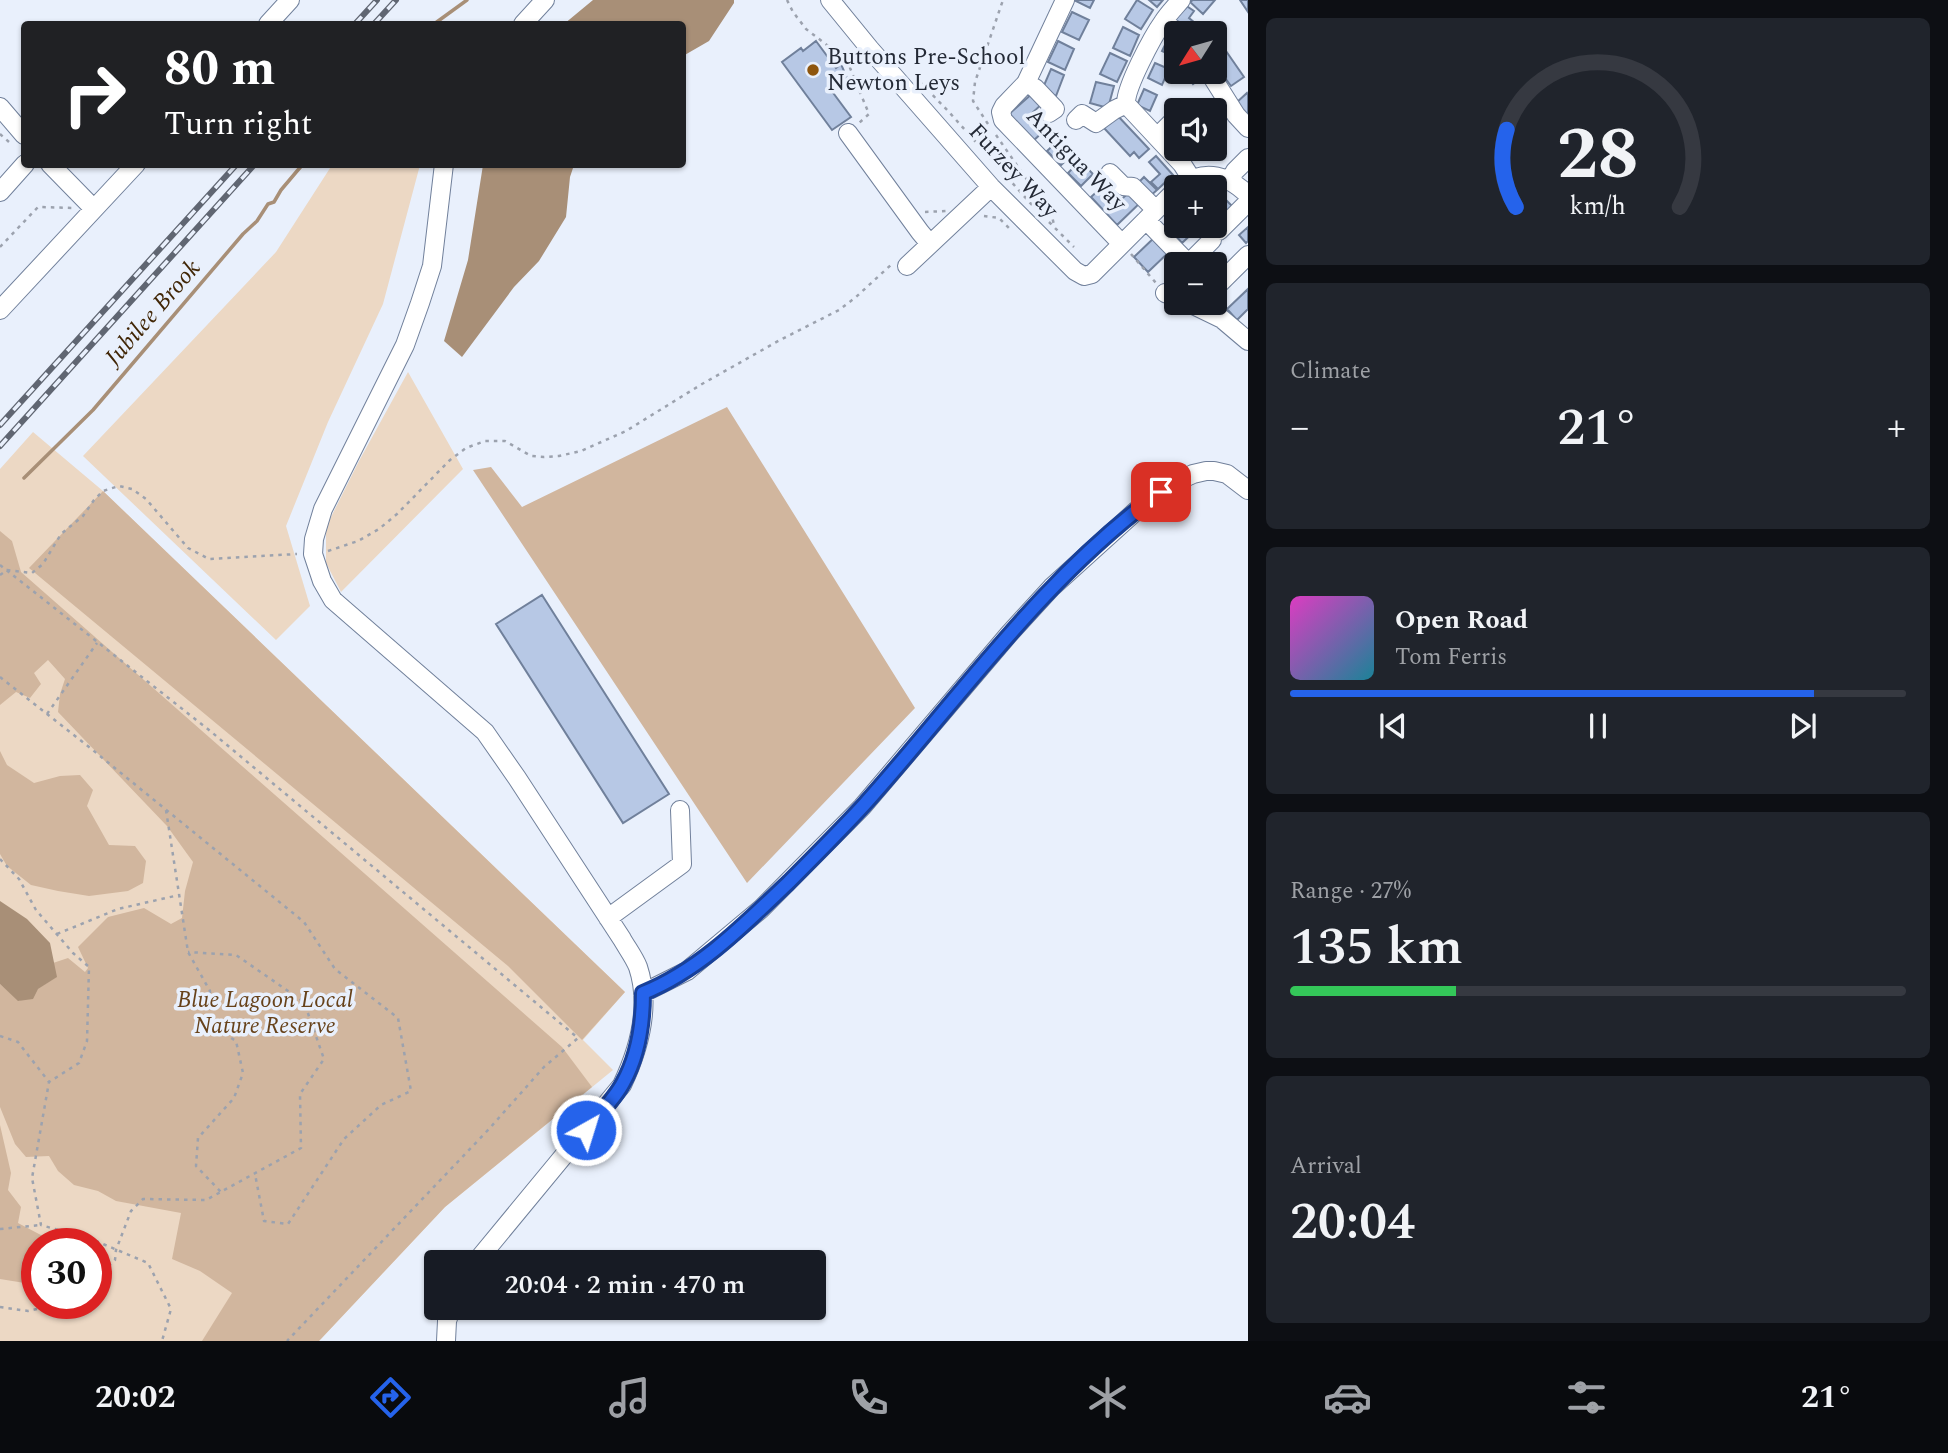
<!DOCTYPE html>
<meta charset="utf-8">
<style>
:root{--surface:#171b24;--page:#20242c;--text:#f1f3f6;--muted:#9ea1a6;--line:#363941;--accent:#2563eb}
body{margin:0;font-family:Spectral,serif;background:var(--page);color:var(--text);height:100vh;display:flex;flex-direction:column;font-size:26px;white-space:nowrap}
*{box-sizing:border-box;margin:0}
p{font-size:23px;color:var(--muted)}
.icon{flex:none;width:38px;height:38px;fill:none;stroke:currentColor;stroke-width:2;stroke-linecap:round;stroke-linejoin:round}
.map{position:relative;flex:1;overflow:hidden}
.panel{display:flex;flex-direction:column;gap:18px;padding:18px;background:#0d0f14;width:700px}
.panel>*{flex:none}
.guide{position:absolute;left:21px;top:21px;width:665px;height:147px;border-radius:7px;box-shadow:0 2px 5px #0004;background:#202124;color:#fff;overflow:hidden}
.needle{width:46px;rotate:233deg}
.tools{position:absolute;left:1164px;top:21px;display:grid;gap:14px}
.tools a{display:grid;place-items:center;width:63px;height:63px;border-radius:7px;background:var(--surface);box-shadow:0 2px 5px #0004;font-size:35px}
.speed{position:absolute;left:21px;top:1228px;display:flex;gap:14px;font-size:35px;font-weight:700;text-align:center}
.speed>*{display:grid;place-content:center;width:91px;height:91px;border-radius:50%;background:var(--surface);box-shadow:0 2px 5px #0004;line-height:1}
.speed .limit{border:10px solid #d22;background:#fff;color:#111}
.pin{position:absolute;display:grid;place-items:center;width:60px;height:60px;color:#fff;margin:-30px;border-radius:14px;box-shadow:0 4px 10px #0006}
.me{position:absolute;width:77px;margin:-38px;rotate:39deg;stroke-linejoin:round;filter:drop-shadow(0 0 5px #0008)}
.turn{display:flex;align-items:center;gap:24px;height:147px;padding:0 28px;font-size:32px}
.turn .icon{width:91px;height:91px;stroke-width:2.5}
.turn b{display:block;font-size:49px;line-height:60px}
.big{font-size:52px;font-weight:600;line-height:1.1}
.panel .card{flex:1;display:flex;flex-direction:column;justify-content:center;gap:10px;min-width:0;padding:0 24px;border-radius:10px;background:var(--page)}
.panel .dial{align-items:center;gap:0}
.dial svg{height:182px;overflow:visible;fill:none;stroke:var(--line);stroke-width:7;stroke-linecap:round;text-anchor:middle}
.dial text{fill:var(--text);stroke:none}
.song{display:flex;align-items:center;gap:21px}
.cover{width:84px;height:84px;border-radius:10px;background:linear-gradient(135deg,hsl(310 70% 55%),hsl(190 70% 35%))}
.played{height:7px;border-radius:4px;background:linear-gradient(90deg,var(--accent) 85%,var(--line) 85%)}
.keys{display:flex;justify-content:space-around;direction:ltr}
.heat{display:flex;justify-content:space-between;align-items:center;font-size:38px;direction:ltr}
.charge{height:10px;border-radius:5px;background:linear-gradient(90deg,#34c759 27%,var(--line) 0)}
.trip{position:absolute;left:424px;top:1250px;width:402px;height:70px;border-radius:7px;background:var(--surface);box-shadow:0 2px 5px #0004;font-weight:600;line-height:70px;text-align:center}
.tabs{display:flex;height:112px;justify-content:space-around;align-items:center;background:#090b0e;color:var(--muted)}
.tabs .icon{width:49px;height:49px}
.tabs .active{color:var(--accent)}
.tabs b{font-size:32px;color:var(--text)}
main{display:flex;flex:1;min-height:0}
.map>svg:first-child{display:block}
</style>
<main>
<div class="map">
<svg width="1248" height="1341" viewBox="0 0 1248 1341">
<rect width="100%" height="100%" fill="#e9f0fc"/>
<path fill="#ecd8c4" fill-rule="evenodd" d="M332,165h88l-37,139 -55,118 -42,104 24,80 -34,34 -193,-184 193,-204z
M408,372l55,97 -122,123 -15,-29v-36l33,-66z
M33,432l70,59 522,501 -42,48 30,30 -168,137 -126,134h-319v-872zM37,1244h59v60h-59z"/>
<path fill="#d1b69e" d="M727,407l188,301 -168,175 -274,-413 18,-3 31,40z
M103,491l522,501 -43,48 -74,-74 -479,-398z
M0,531l12,10 9,31 541,475 30,40 -147,120 -126,134h-117l30,-48 -32,-22 -28,-12 9,-46 -65,-12 -18,-10 -24,-6 -16,-14 -9,-15 -23,1 -11,-13 -15,-37v-123l19,17 37,-24 -3,-14 15,-5 17,14 3,-4 -10,-21 30,-30 36,-9 27,16 11,-6 3,-27 8,-29 -26,-36 -109,-114 2,-18 5,-15 -17,-19 -14,13 7,11 -11,14 -14,-6 -16,13z
M0,751l7,14 27,18 26,-7 20,-1 13,15 -6,16 22,39 26,1 11,15 -3,22 -15,8 -39,5 -31,-5 -27,-6 -24,-19 -7,-12z
M0,1125l11,48 -3,17 13,17 -3,16 40,21h-21v41l-37,-6z"/>
<path fill="#a88f77" d="M593,0h141v3l-25,38 -26,15 -1,-32h-118z
M483,165h91l-4,12 -4,40 -27,44 -25,26 -52,70 -18,-16 24,-81z
M0,901l27,18 23,24 7,34 -19,12 -5,10 -15,2 -18,-17z"/>
<g fill="none" stroke-linecap="round" stroke-linejoin="round">
<path stroke="#a88f77" stroke-width="3.5" d="M434,24l33,-24
M24,478l69,-68 150,-176 14,-13 11,-17 6,-2 7,-12 22,-26"/>
</g>
<path fill="#b7c8e5" stroke="#70809b" stroke-width="2" d="M1074,0h20l-4,8z
M1137,0l16,10 -12,19 -16,-10z
M1149,0h14l-6,7z
M1193,0h22l-12,14 -13,-12z
M1240,0h8v12z
M1185,5l9,6 -5,7 6,5 -6,8 -15,-11z
M1072,12l17,8 -10,20 -17,-8z
M1123,27l16,8 -9,21 -17,-8z
M1170,35l6,3 -1,19 -13,-6z
M816,41l20,27 5,-4 6,14 -16,12 20,27 -19,13 -50,-68 19,-14 2,3z
M1058,41l16,8 -9,21 -17,-8z
M1226,51l18,26 -13,9 -17,-23v-3z
M1110,53l17,8 -10,21 -17,-8z
M1155,63l14,6 -7,16 -14,-7z
M1051,69l13,6 -8,21 -14,-6z
M1184,72h15l3,5 -9,7z
M1096,82l18,4 -6,22 -18,-5z
M1144,89l13,6 -7,16 -13,-6z
M1034,92l9,11 -13,12 14,16 -11,10 -24,-27z
M1247,93l1,2v20l-12,-12z
M1217,104l12,12 -12,12 -3,-3v-15h-3z
M1117,115l32,34 -10,9 -5,-6 -4,4 -26,-28z
M1059,140l14,14 -12,11 -14,-14z
M1181,149h14l-8,7z
M1156,156l17,19 -15,14 -7,-7 9,-8 -11,-12z
M1080,161l13,13 -12,12 -13,-13z
M1144,177l13,13 -8,7 -12,-13z
M1102,187l15,16 15,-13 10,11 -25,24 -26,-28z
M1214,199l12,1 7,7 -11,11 -8,-6z
M1176,219v7h24l-18,17 -14,-16z
M1248,227v14l-2,2 -7,-8z
M1156,236l14,15 -22,21 -14,-15z
M1248,289v20l-11,11 -10,-11z
M542,595l127,199 -46,29 -127,-199z"/>
<g fill="none" stroke-linecap="round" stroke-linejoin="round">
<g stroke="#71809b" stroke-width="20">
<path id="minor" d="M830,0l40,49 121,138 84,84 9,5 8,-2 84,-84
M1065,0l-39,83 -22,23 -3,6 2,8 119,124
M1181,0c-6,7 -13,14 -18,22 -10,14 -38,66 -37,82l56,60 9,14
M1163,22l16,11
M268,24l22,-24
M523,24l22,-24
M1209,72l27,43 12,13
M1026,83l9,5 20,21 -6,4
M0,107l24,28
M1076,120l6,-6 14,9 18,-13 12,-6
M848,133l72,99 10,12
M1157,137l19,-19
M50,164l44,45
M444,164l-12,102 -12,37 -15,42 -82,164 -9,30 -1,15 9,27 11,19 152,132 32,46 105,161c5,9 12,18 16,28 13,39 1,82 -16,118l-146,177
M1110,173l13,13 10,1 23,23
M1230,180l5,-9 13,-13
M1182,185c24,-17 47,-9 66,10
M0,192l25,-28
M1146,220l38,39 8,1 20,-20
M1219,231l29,-29
M907,266l84,-79
M1214,289l34,-34
M1165,293l11,4
M1189,303l33,16 26,22
M0,310l136,-146
M608,918l74,-54 -2,-54
M643,993l44,-22 74,-62 101,-102 147,-173 43,-47 84,-76 44,-31 13,-6 13,-3h8l13,3 21,16
M446,1341l1,-20 5,-14"/>
</g>
<path stroke="#9ca2ae" stroke-width="2.5" stroke-dasharray="3.5 5" stroke-linecap="butt" d="M787,0l6,12 13,17 30,23 12,11 21,51 -10,9
M921,83l28,29 83,93
M988,124l-15,-23 2,-19 28,-82
M0,134l9,8
M996,135l56,81 2,9
M1214,135l11,-10
M1192,154l7,-5
M925,212l21,-1
M984,216l15,2 12,12
M1049,222l25,25
M0,247l38,-40 35,1
M1131,254l25,29
M328,551l30,-10 21,-12 18,-15 53,-54 16,-12 19,-7h20l26,15 13,1 15,-1 22,-5 45,-20 76,-47 78,-44 59,-30 17,-13 37,-34
M0,565l209,165 369,308 -34,29 -55,62 -202,212
M0,575l7,-5 25,3 11,-9 18,-30 22,-18 11,-16 9,-9 16,-5 13,3 14,10 42,49 21,11 88,-5
M0,677l89,70 215,175 31,47 63,49 13,73 -30,14 -37,34 -56,85 -24,-3 -9,-47
M47,714l50,-71
M166,810l22,142 22,39 1,34 25,16 7,32 -9,25 -36,40 -2,28 25,26
M0,859l19,20 17,31 37,43 16,14 -2,74 -8,22 -30,19 -17,96 9,47 55,16 52,22 23,46 -9,32
M57,934l61,-25 61,-14
M0,1036l18,6 31,40
M0,1229l41,-4
M96,1278l19,-18 1,-10 15,-39 12,-12 63,1 95,-52 -1,-54 24,-35 -20,-57 -68,-47 -48,-3
M0,1307l28,4 31,-7"/>
<use href="#minor" stroke="#fff" stroke-width="18"/>
<g stroke="#606672" stroke-width="6">
<path id="rail" d="M355,24l22,-24
M374,24l22,-24
M0,425l237,-261
M0,446l255,-282"/>
</g>
<use href="#rail" stroke="#e9f0fc" stroke-width="3.5" stroke-dasharray="10" stroke-linecap="butt"/>
</g>
<g fill="none" stroke-linecap="round" stroke-linejoin="round">
<g stroke="#184099" stroke-width="18">
<path id="route" d="M586,1130c12,-15 28,-30 37,-47 15,-27 20,-60 20,-90 57,-23 102,-69 146,-111 25,-25 50,-50 74,-76 97,-108 180,-229 298,-314"/>
</g>
<use href="#route" stroke="#2563eb" stroke-width="12"/>
</g>
<circle fill="#8e560e" stroke="#e9f0fc" stroke-width="2.5" cx="813" cy="70" r="7"/>
<g text-anchor="middle" dominant-baseline="central" stroke-width="7" stroke-linejoin="round" paint-order="stroke">
<g font-size="23" fill="#242a36" stroke="#e9f0fc" text-anchor="start">
<text x="827" y="57">Buttons Pre-School<tspan x="827" dy="26">Newton Leys</tspan></text>
</g>
<g font-size="23" fill="#242a36" stroke="#e9f0fc">
<text transform="translate(1076 160) rotate(46)">Antigua Way</text>
<text transform="translate(1013 171) rotate(47)">Furzey Way</text>
</g>
<g font-size="23" font-style="italic" fill="#67421a" stroke="#e9f0fc">
<text x="265" y="1000">Blue Lagoon Local<tspan x="265" dy="26">Nature Reserve</tspan></text>
</g>
<g font-size="24" font-style="italic" fill="#412606" stroke="#e9f0fc">
<text transform="translate(153 313) rotate(-49)">Jubilee Brook</text>
</g>
</g>
</svg>
<div class="tools">
<a><svg class="needle" viewBox="-14 -14 28 28"><path d="M0-13l5 13h-10z" fill="#e53935"/><path d="M0 13l5-13h-10z" fill="#9ea1a6"/></svg></a>
<a><svg class="icon" aria-label="sound" viewBox="0 0 24 24"><path d="M4 9h4l5-4v14l-5-4H4zM17 9q2 3 0 6"/></svg></a>
<a>+</a>
<a>−</a>
</div>
<div class="speed"><div class="limit">30</div></div>
<div class="pin" style="left:1161px;top:492px;background:#d93025"><svg class="icon" aria-label="arrive" viewBox="0 0 24 24"><path d="M6 21V4h12l-3 4 3 4H6"/></svg></div>
<svg class="me" style="left:586px;top:1130px" viewBox="-20 -20 40 40"><circle r="17" fill="#2563eb" stroke="#fff" stroke-width="3"/><path d="M0-11L8 9 0 5-8 9z" fill="#fff"/></svg>
<div class="trip">20:04 · 2 min · 470 m</div>
<div class="guide">
<div class="turn"><svg class="icon" aria-label="right" viewBox="0 0 24 24"><path d="M7 20v-9h11M14 6l5 5-5 5"/></svg><div><b>80 m</b>Turn right</div></div>
</div>
</div>
<section class="panel">
<div class="card dial"><svg viewBox="0 0 100 80">
<path d="M14 69A42 42 0 1 1 86 69"/>
<path d="M14 69A42 42 0 0 1 10 35" stroke="#2563eb"/>
<text x="50" y="56" font-size="32" font-weight="700">28</text>
<text x="50" y="72" font-size="11">km/h</text>
</svg></div>
<div class="card"><p>Climate</p>
<div class="heat"><a>−</a><b class="big">21°</b><a>+</a></div>
</div>
<div class="card">
<div class="song"><i class="cover"></i><div><b>Open Road</b><p>Tom Ferris</p></div></div>
<div class="played"></div>
<div class="keys"><svg class="icon" aria-label="previous" viewBox="0 0 24 24"><path d="M18 5L8 12l10 7zM5 5v14"/></svg><svg class="icon" aria-label="pause" viewBox="0 0 24 24"><path d="M8 5v14M16 5v14"/></svg><svg class="icon" aria-label="next" viewBox="0 0 24 24"><path d="M6 5l10 7-10 7zM19 5v14"/></svg></div>
</div>
<div class="card"><p>Range · 27%</p><b class="big">135 km</b><div class="charge"></div></div>
<div class="card"><p>Arrival</p><b class="big">20:04</b></div>
</section>
</main>
<nav class="tabs">
<b>20:02</b>
<svg class="icon active" aria-label="directions" viewBox="0 0 24 24"><path d="M12 3l9 9-9 9-9-9zM9 14v-3h6M13 9l2 2-2 2"/></svg>
<svg class="icon" aria-label="music" viewBox="0 0 24 24"><path d="M9 18V5l10-2v13"/><circle cx="6" cy="18" r="3"/><circle cx="16" cy="16" r="3"/></svg>
<svg class="icon" aria-label="phone" viewBox="0 0 24 24"><path d="M5 4h4l2 5-3 2q2 4 5 5l2-3 5 2v4C11 20 4 13 5 4z"/></svg>
<svg class="icon" aria-label="climate" viewBox="0 0 24 24"><path d="M12 3v18M4 7l16 10M4 17L20 7"/></svg>
<svg class="icon" aria-label="car" viewBox="0 0 24 24"><path d="M5 17H2v-5l4-1 3-4h7l3 4 3 1v5h-3M9 17h6M6 11h13"/><circle cx="7" cy="17" r="2"/><circle cx="17" cy="17" r="2"/></svg>
<svg class="icon" aria-label="filters" viewBox="0 0 24 24"><path d="M4 7h16M4 17h16"/><circle cx="9" cy="7" r="2"/><circle cx="15" cy="17" r="2"/></svg>
<b>21°</b>
</nav>
